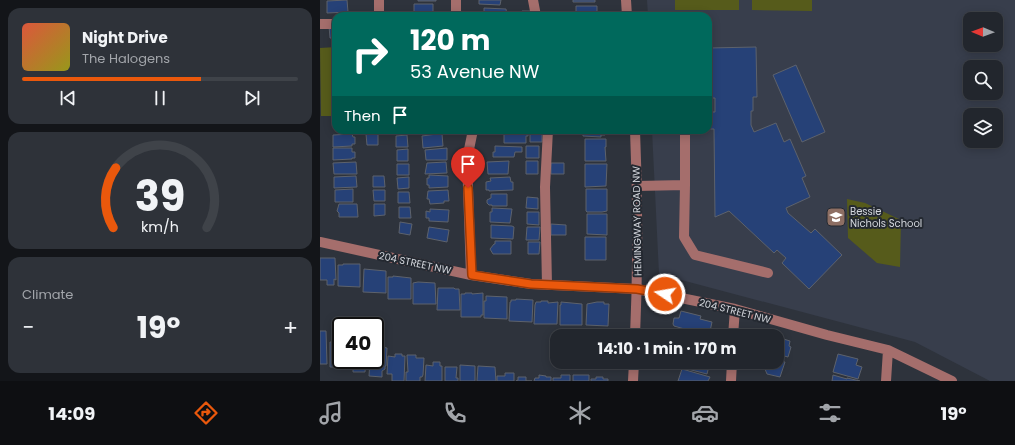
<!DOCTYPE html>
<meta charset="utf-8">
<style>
:root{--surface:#22262d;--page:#2e3239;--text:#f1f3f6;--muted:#a2a5aa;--line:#3f4349;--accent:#ea580c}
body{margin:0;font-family:Poppins,sans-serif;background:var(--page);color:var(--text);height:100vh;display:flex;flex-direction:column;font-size:15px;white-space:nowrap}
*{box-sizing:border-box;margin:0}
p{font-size:13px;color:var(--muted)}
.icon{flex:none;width:22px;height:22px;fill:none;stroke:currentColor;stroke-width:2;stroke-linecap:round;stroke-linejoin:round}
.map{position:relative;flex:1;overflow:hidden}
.details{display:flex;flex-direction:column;gap:8px;padding:8px;background:#131519;width:320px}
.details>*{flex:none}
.guide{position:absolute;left:12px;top:12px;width:380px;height:122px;border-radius:12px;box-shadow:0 2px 10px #0003,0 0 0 1px var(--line);background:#00695c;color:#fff;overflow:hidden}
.needle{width:26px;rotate:271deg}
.controls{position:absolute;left:643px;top:12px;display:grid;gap:8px}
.controls a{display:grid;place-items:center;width:40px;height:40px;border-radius:8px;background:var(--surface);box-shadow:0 2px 10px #0003,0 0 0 1px var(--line);font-size:20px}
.speed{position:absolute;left:12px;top:317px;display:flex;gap:8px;font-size:20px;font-weight:700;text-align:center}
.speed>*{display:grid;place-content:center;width:52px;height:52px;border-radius:50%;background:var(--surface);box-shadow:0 2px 10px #0003,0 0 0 1px var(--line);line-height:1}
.speed .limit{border:2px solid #111;border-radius:6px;background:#fff;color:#111}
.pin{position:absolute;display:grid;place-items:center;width:34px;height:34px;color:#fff;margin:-41px -17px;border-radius:50% 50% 50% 0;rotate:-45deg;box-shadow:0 0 4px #0007}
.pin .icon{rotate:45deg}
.me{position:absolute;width:44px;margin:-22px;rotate:282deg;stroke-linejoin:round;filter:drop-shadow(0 0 3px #0008)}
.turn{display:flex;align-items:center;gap:14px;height:84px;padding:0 12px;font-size:18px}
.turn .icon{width:52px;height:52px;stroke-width:2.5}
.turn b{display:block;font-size:28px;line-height:34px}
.then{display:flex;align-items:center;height:38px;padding:0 12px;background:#0003;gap:8px;font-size:15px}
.big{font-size:30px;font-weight:700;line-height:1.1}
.details .widget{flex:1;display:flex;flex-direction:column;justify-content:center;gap:6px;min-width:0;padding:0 14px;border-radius:12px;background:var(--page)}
.details .dial{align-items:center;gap:0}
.dial svg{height:104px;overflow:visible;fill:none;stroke:var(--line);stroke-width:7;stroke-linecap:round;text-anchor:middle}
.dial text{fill:var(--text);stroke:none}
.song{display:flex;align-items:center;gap:12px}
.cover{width:48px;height:48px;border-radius:6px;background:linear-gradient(135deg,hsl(10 70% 55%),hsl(60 70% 35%))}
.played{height:4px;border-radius:2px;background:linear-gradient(90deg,var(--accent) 65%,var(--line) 65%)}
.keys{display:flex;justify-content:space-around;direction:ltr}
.heat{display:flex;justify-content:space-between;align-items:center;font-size:22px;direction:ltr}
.trip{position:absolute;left:230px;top:329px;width:234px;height:40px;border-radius:12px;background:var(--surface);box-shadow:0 2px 10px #0003,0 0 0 1px var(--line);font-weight:700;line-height:40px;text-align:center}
.menu{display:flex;height:64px;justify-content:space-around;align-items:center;background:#0e0f12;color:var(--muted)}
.menu .icon{width:28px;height:28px}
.menu .selected{color:var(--accent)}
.menu b{font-size:18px;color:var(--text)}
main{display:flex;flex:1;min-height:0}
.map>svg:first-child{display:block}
</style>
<main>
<section class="details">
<div class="widget">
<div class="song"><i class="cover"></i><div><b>Night Drive</b><p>The Halogens</p></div></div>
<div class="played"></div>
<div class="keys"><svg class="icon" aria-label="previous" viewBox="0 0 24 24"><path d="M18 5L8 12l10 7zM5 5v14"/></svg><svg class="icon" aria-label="pause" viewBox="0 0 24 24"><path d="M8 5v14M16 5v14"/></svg><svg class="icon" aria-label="next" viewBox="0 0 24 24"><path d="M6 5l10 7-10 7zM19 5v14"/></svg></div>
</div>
<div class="widget dial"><svg viewBox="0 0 100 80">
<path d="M14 69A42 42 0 1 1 86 69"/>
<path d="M14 69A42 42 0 0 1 16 23" stroke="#ea580c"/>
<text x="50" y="56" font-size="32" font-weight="700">39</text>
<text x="50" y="72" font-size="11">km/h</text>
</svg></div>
<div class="widget"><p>Climate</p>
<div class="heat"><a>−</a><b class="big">19°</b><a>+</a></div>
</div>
</section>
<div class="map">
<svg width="695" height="381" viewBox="0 0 695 381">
<rect width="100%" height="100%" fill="#2e333c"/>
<path fill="#383e4c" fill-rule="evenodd" d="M327,0h368v381h-25l-75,-39 -256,-68 -7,-144h56v-114h-60zM650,19h26v26h-26zM650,67h26v26h-26zM650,115h26v26h-26z"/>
<path fill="#565b1b" d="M355,0h64v10h-64z
M432,0h60v11l-60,-1z
M16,47v69h-15l-1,-68z
M527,199l18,4 36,17 -1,47 -23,-4 -29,-25z"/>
<path fill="#264177" stroke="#5d626c" d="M27,0l1,12 -21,1v-12z
M98,0h18v1h-18z
M159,0h22l-1,5 -21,-1z
M253,0h22v2h-22z
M94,4h19v12h-19z
M256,6h21v10h-21z
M164,8l22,1 1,7h-23z
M202,11h11v5h-11z
M9,26h7v12h-6z
M436,47l1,50h-4v14h-2v14l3,7 22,-9 8,19 6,-3 16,37 -4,2 8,19 -24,11 2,5 23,20 4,-4 27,26 -33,34 -27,-26 4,-5 -9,-8 -3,3 -45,-42 -14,6 -1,-88h-4v-17h5v-14h-5l-1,-50z
M476,65l29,67 -23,10 -29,-67z
M16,108v14l-4,-3v-4l4,-3z
M99,130h22v2l-22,1z
M184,130h24v6h-2v7h-22z
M210,130h12v12h-12z
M263,130h22v5h-4v2l-18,-1z
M58,133v12h-11l-1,-11z
M32,134l1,3h2v7h-3v2l-19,1v-12z
M117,134h5l1,12 -20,2 -1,-12z
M87,135l1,12h-12v-11z
M265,139h21v8h-1l1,14h-21z
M175,146l27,1v5h-7l-1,5h-21v-5h2z
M206,146h13v12h-13z
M13,148h19v4h3v6h-3v1l-19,1z
M127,148v12h-21l-1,-10z
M88,149v12h-11v-11z
M189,161l-1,13h-20l-1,-12z
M206,161h12v13h-12z
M36,162l1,12h-23l-1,-11z
M126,162l1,11 -22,1 2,-11z
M231,163h13v11h-13z
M77,164h12v11h-12z
M265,164h22l-1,22 -21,1z
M109,175l19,1v11l-19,1v-3h-2v-7h2z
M36,176l1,11 -23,1v-11z
M53,176h11l1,11h-12z
M89,177v11l-11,1 -1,-11z
M190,177l1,5h2v8l-24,1v-1h-3v-8l5,-1 -1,-3z
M33,189v13h-18v-12z
M266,189h21v22l-5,1h-15l-1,-1z
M53,190h12v11h-11z
M128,190l1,11h-5v2l-14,1 -1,-5h-2l1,-8z
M78,192h11l1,11h-12z
M171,194h16v12h-15v-1h-3l-2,-2v-3l4,-2z
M207,197l11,1v11l-12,-1z
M19,204h18l1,13h-19v-4l-2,-2z
M54,204h11v11l-11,1z
M79,207h11l1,11h-12z
M172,208l20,1 -2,14 -20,-1v-10h2z
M110,209l19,1 -1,12 -19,-1v-3h-3v-7l4,1z
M207,212h12v13l-12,-1z
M267,214h20v21l-20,-1z
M80,222l12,2 -2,11 -11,-2z
M231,224l15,1v10h-15z
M171,225l21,1 2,1 -1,12 -22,-1z
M109,227l20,3 -2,12 -20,-4z
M207,227h13l-1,13h-13z
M265,237h21v23h-21z
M175,241h16v13h-18l-3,-5 4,-5h1z
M208,242h12l-1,12h-11z
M0,258h15l1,22 -2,-1v6h-7v-5h-7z
M23,264h17v23l-22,-1v-21h5z
M44,269l22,2v22l-23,-1z
M73,276l18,2v21h-23v-22h5z
M98,282l17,1 1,21h-23v-21z
M118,288h16l1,1h4l1,21h-23z
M145,293h7v1l11,-1v22h-2v2h-20v-23h4z
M166,296l21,1v22l-23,-1v-17h2z
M196,299l17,1 -1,22 -23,-1 1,-19h1v-2h5z
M221,301h7v2l10,-1 -1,22h-23l1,-19 1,-3h5z
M241,302l21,2v21h-22v-20h1z
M277,302h7v2h5l-1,22 -22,-1 1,-21z
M361,311l20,5 -1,3 12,3 -3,14 -35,-10 -1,-2 1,-6h5z
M0,331h6l1,33h-7z
M365,332l15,4h-17z
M457,337l13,4 -1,5 2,1 -3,10 -11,-3z
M13,339h7l2,28h-12v-25h3z
M55,344h7v3l5,1 -1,18h-1v3l-3,2v6l-13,-1 1,-16h5z
M75,354h7v2h3l-1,25h-12v-7h-5l1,-18 7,1z
M518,354l20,5 -2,6 6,2 -4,12 -25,-7z
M87,355h9v3h8l-1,17 -1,2h-2v4h-14v-9h2z
M30,360h16l-1,12h-12v-9h-3z
M457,360l8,2 -5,15 -13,-3 -2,-5 -10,-3 1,-4h21z
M113,362h7v4h2v15h-17l1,-16 7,1z
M352,362h38l-3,12 -35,-9z
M140,365l15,1v15h-15z
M158,366l17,1 1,14h-19z
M125,367h12l-1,11h2v3h-13z
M362,369l28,8 -2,4h-30z
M185,373h9v8h-17v-5h8z
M219,375l7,1v1h5v4h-17l1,-3h4z
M241,375h9v6h-17v-3h8z
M253,375h16v6h-16z
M513,375l14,4v-1l13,3h-28z
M198,377h8v4h6h-16l2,-1z
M276,377h7v2h5v2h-17v-2h5z"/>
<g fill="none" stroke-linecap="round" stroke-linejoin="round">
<path stroke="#a56e6c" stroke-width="10" d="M59,0v16
M136,0v16
M213,0l3,16
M306,0l1,16
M0,24h16
M315,130c3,69 3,137 0,206
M365,130v55
M317,186l48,-1 -1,52 11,18 73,18
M0,242l151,33 60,9 106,5 98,20 92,26 61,15 64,31
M151,275l-4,-116 6,-29
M227,285l-2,-98 3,-57
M413,336l2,-27
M313,381l1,-19
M411,381l1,-19
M566,381l2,-31"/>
</g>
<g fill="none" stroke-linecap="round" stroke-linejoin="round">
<g stroke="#983908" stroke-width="10">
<path id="route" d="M148,188l4,87 59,9 106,5 28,5"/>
</g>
<use href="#route" stroke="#ea580c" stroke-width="7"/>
</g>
<defs>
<g id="school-square" transform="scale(1)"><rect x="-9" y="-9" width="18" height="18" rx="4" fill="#8d6e63" stroke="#242931"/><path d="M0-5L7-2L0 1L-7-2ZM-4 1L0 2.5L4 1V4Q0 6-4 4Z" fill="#fff"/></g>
</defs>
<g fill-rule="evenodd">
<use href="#school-square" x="516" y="217"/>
</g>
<g text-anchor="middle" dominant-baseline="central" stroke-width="4" stroke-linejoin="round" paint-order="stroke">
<g font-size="10" fill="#d4d7dd" stroke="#242931" text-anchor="start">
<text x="530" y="211">Bessie<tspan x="530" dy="12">Nichols School</tspan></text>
</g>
<g font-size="10" fill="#d4d7dd" stroke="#242931">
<text transform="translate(317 221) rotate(-91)">HEMINGWAY ROAD NW</text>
<text transform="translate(95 263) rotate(12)">204 STREET NW</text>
<text transform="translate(415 311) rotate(14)">204 STREET NW</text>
</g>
</g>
</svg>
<div class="controls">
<a><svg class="needle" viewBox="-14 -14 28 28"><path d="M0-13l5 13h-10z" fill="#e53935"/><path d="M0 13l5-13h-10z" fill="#a2a5aa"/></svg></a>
<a><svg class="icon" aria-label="search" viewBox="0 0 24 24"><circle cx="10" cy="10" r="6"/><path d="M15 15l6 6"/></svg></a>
<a><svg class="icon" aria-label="layers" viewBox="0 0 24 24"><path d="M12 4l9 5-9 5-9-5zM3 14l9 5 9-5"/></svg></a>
</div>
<div class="speed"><div class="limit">40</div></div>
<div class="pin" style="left:148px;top:188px;background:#d93025"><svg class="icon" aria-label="arrive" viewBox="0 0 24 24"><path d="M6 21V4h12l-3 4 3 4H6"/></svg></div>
<svg class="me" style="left:345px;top:294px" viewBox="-20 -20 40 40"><circle r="17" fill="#ea580c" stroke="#fff" stroke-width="3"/><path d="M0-11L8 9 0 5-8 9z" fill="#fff"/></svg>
<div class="trip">14:10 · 1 min · 170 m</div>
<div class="guide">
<div class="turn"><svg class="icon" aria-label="right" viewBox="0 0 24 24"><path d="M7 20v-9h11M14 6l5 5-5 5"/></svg><div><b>120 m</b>53 Avenue NW</div></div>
<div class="then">Then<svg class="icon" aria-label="arrive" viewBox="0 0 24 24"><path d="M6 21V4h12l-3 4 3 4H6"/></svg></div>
</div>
</div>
</main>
<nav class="menu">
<b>14:09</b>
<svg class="icon selected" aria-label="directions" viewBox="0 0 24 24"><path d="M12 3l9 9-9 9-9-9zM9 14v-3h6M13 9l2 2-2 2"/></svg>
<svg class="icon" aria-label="music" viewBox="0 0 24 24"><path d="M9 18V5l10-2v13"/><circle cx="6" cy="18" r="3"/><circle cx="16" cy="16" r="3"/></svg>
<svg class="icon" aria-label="phone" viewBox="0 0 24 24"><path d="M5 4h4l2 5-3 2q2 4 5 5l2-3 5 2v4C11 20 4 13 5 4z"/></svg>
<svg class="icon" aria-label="climate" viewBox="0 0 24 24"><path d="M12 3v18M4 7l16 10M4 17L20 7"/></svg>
<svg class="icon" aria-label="car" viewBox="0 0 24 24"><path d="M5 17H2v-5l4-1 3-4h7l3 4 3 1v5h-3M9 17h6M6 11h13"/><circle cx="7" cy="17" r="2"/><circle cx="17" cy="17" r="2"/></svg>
<svg class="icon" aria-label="filters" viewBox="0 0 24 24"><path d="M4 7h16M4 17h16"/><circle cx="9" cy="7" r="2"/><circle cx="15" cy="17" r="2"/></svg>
<b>19°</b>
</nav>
